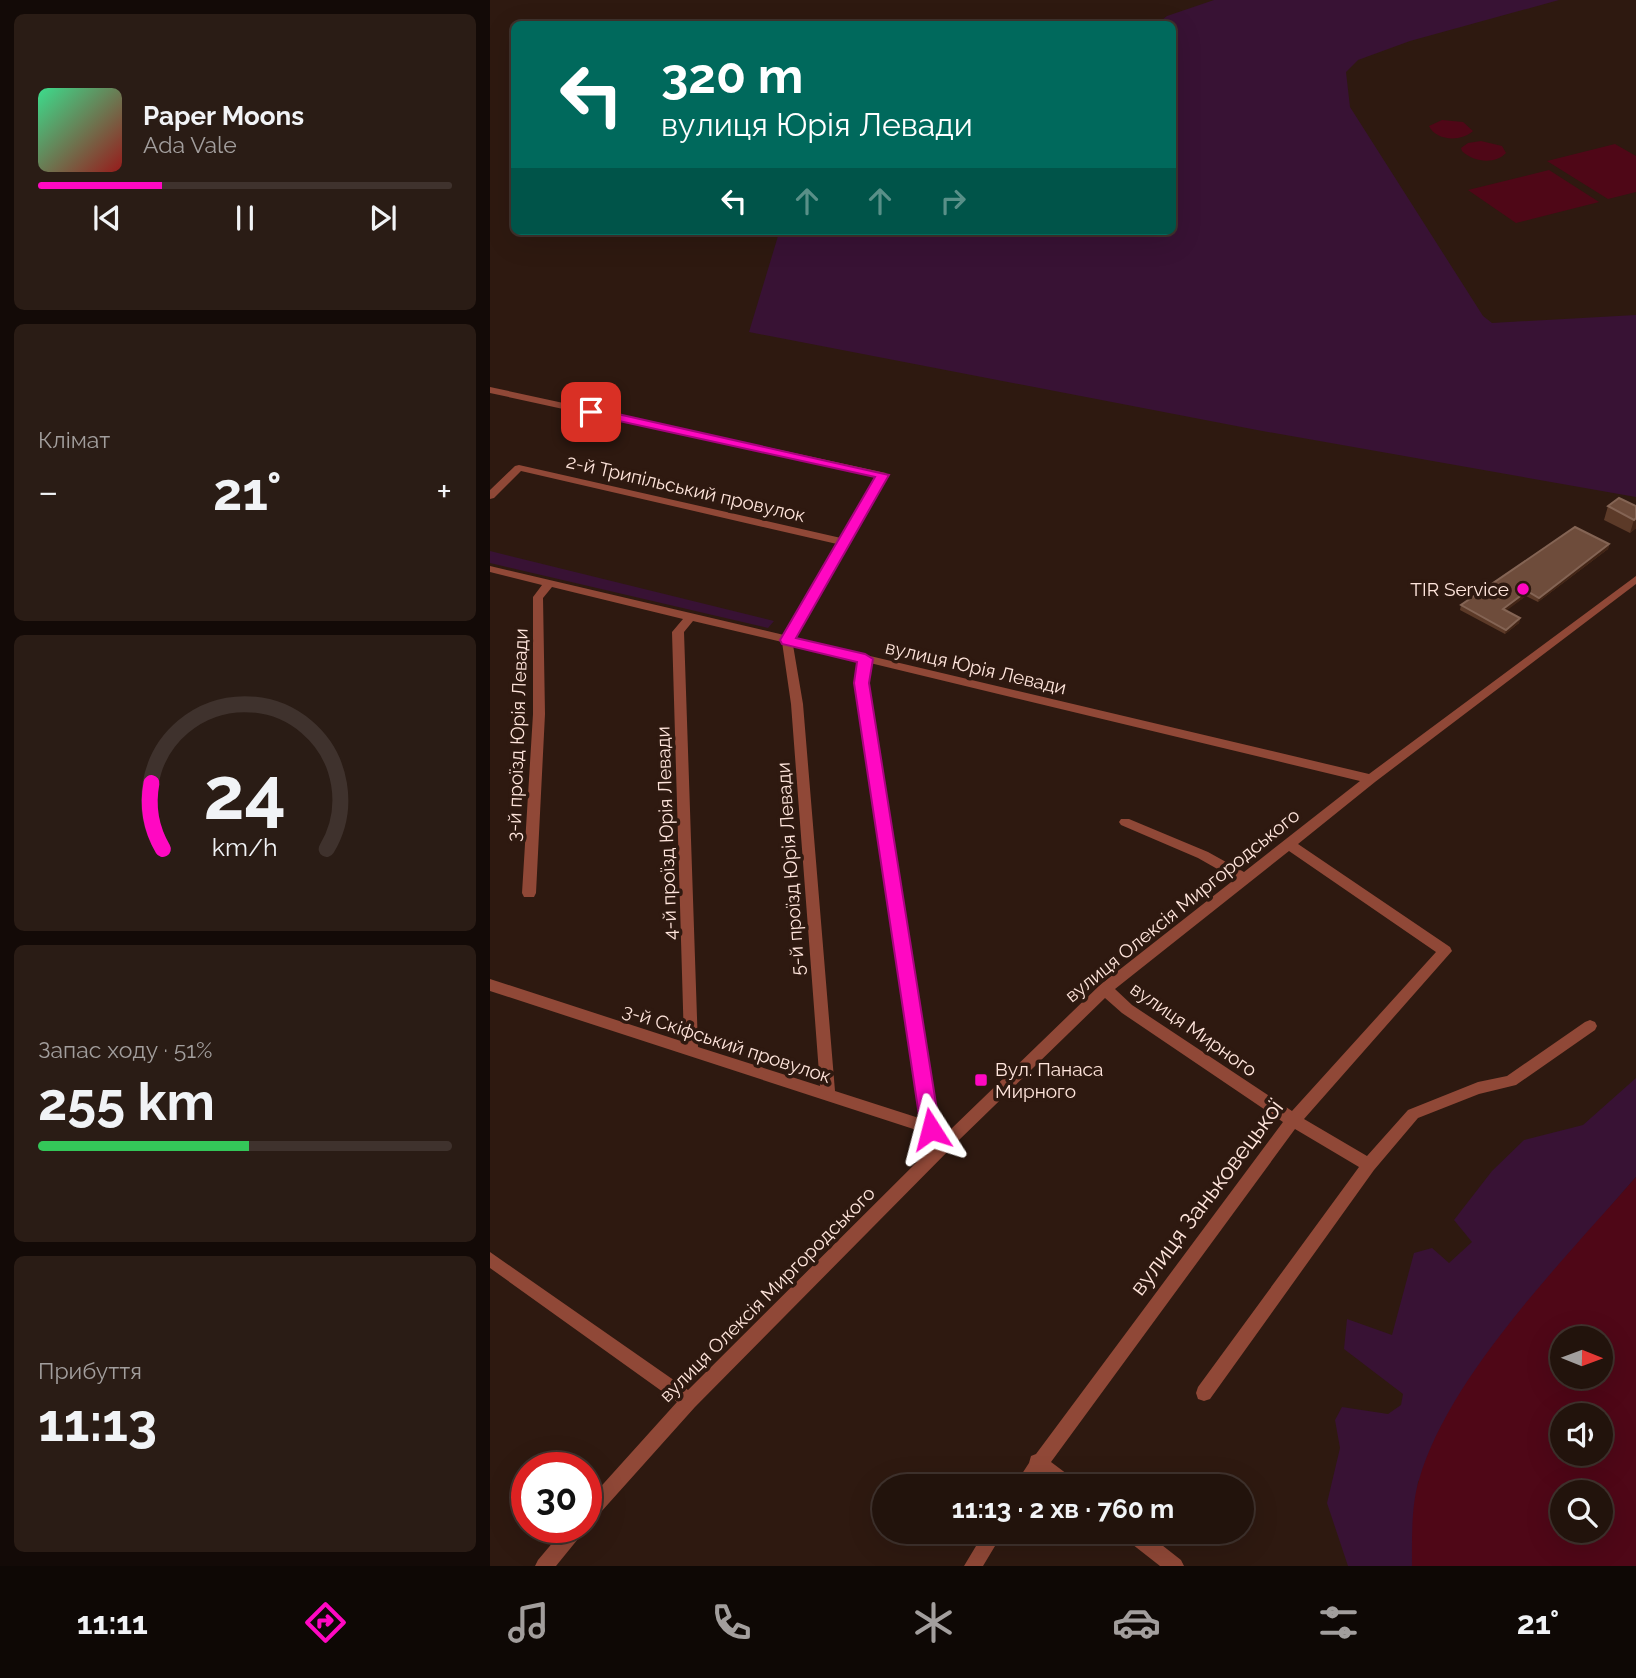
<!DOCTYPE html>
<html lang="uk">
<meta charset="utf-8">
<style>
:root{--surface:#22130c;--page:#2a1c15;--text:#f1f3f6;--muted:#a29e9d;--line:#3f322d;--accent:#ff08c2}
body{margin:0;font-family:Raleway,sans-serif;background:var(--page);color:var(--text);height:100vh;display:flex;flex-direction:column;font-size:26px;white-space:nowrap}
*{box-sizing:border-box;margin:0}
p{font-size:23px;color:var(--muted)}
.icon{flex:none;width:38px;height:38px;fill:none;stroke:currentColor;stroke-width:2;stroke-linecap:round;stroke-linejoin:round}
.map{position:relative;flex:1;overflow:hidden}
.drawer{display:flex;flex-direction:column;gap:14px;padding:14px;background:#130a07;width:490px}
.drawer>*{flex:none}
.banner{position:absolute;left:21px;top:21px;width:665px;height:214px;border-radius:10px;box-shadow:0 7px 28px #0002,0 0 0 2px var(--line);background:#00695c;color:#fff;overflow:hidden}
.needle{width:46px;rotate:91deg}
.controls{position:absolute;left:1060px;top:1326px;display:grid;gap:14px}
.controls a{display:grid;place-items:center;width:63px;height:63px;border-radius:50%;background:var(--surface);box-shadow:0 7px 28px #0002,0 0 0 2px var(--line);font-size:35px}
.speed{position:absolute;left:21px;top:1452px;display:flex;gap:14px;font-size:35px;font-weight:700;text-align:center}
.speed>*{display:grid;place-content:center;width:91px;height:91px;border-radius:50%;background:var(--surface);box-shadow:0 7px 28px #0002,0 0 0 2px var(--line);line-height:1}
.speed .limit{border:10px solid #d22;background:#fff;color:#111}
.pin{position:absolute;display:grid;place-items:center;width:60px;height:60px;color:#fff;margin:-30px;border-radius:14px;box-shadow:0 4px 10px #0006}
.me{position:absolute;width:77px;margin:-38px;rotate:351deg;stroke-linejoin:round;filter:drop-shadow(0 0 5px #0008)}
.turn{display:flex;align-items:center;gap:24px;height:147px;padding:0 35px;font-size:32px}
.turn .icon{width:91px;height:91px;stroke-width:2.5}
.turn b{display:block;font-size:49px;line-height:60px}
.lanes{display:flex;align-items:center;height:66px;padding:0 35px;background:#0003;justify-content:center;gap:35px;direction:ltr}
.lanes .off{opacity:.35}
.big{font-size:52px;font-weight:700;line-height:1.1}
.drawer .tile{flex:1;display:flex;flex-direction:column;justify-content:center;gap:10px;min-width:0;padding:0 24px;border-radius:10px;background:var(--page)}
.drawer .dial{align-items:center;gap:0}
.dial svg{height:182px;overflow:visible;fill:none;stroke:var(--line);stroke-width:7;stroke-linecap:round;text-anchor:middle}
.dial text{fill:var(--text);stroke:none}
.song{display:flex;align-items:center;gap:21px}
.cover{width:84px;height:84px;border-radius:10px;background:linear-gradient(135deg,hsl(150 70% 55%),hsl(0 70% 35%))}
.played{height:7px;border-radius:4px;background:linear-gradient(90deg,var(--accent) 30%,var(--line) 30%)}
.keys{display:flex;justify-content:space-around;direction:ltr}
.heat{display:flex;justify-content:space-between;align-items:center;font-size:38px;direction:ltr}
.charge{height:10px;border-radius:5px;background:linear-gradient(90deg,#34c759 51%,var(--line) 0)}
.trip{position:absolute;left:382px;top:1474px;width:382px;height:70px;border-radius:35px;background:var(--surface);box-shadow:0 7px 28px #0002,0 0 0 2px var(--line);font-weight:700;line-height:70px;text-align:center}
.menu{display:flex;height:112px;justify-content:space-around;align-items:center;background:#0e0805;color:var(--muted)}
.menu .icon{width:49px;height:49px}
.menu .active{color:var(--accent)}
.menu b{font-size:32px;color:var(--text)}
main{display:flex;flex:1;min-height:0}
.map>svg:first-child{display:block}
</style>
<main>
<section class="drawer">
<div class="tile">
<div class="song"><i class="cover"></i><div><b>Paper Moons</b><p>Ada Vale</p></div></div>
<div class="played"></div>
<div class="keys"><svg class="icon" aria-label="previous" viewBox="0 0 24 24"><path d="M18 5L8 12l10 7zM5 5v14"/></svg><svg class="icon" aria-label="pause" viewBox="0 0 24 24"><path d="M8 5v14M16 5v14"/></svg><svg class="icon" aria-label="next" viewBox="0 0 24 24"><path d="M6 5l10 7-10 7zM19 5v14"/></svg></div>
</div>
<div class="tile"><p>Клімат</p>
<div class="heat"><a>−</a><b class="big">21°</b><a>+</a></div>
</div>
<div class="tile dial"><svg viewBox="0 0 100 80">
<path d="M14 69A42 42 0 1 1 86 69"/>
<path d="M14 69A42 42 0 0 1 9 40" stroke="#ff08c2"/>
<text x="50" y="56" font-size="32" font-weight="700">24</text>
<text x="50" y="72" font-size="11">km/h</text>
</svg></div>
<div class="tile"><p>Запас ходу · 51%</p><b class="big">255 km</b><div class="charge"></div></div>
<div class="tile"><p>Прибуття</p><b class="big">11:13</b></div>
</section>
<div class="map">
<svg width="1146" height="1566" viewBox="0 0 1146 1566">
<rect width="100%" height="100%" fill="#2e1910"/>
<path fill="#381234" d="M724,0h345l-149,41 -52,19 -12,12 4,35 133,209 9,7 144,-8v182l-379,-67 -508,-98 29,-96 9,-5h385v-207h-15l10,-8z
M0,551l284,70 -6,7 -278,-65z
M1146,1078v99l-58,67 -160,238 -6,84h-64l-21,-63 13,-55 -5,-28 7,-13 46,7 13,-9 2,-11 -59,-45 3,-30 45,16 22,-82 18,-5 17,15 23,-21 -18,-22 38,-49 32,-31 59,-15z"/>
<path fill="#4f0717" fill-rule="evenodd" d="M952,120l21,2 10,9c-12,11 -37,10 -44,-5z
M991,141l21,5 4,7c-11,12 -33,9 -44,-2l-1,-3 7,-5z
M1125,144l21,12v36l-28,7 -61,-38z
M1059,170l50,32 -83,21 -48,-33z
M1146,1177v389h-224c0,-27 -1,-60 7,-86 30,-105 145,-220 217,-303zM1073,1339h38v38h-38zM1073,1416h38v38h-38zM1073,1493h38v38h-38z"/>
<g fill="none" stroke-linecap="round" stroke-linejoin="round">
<path fill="#904837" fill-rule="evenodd" d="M0,387l396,86 1,2 -93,163 575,136 267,-198v8l-261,198 -77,62 152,103 2,4 -148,168 63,37 41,-46 70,-28 29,-6 78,-54 5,-2 5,2 2,4 -2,4 -79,55 -37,9 -61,24 -44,52 -164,229 -6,2 -6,-2 -2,-6 2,-6 161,-220 -64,-38 -244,333 24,18 3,6h-24l-13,-10 -7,10h-20l15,-23 2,-7 5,-2 247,-332 -161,-109 -17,-15 -147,143 -263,266 -103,115 -6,3v-22l91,-101 -187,-134v-16l198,138 253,-252 -451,-147v-12l194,63 -12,-410 11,-13 -131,-32 -9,11 2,116 -9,179 -2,4h-10l-2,-4 11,-179v-117l9,-12 -52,-13v-6l294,69 53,-91 -316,-73 -27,27 -4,1v-9l25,-24 4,-1 322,73 35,-61 -386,-84zM203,621l89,21 9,62 29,382 -122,-39 -14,-415zM303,645l66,16 -4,22 67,436 -87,-28 -32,-387zM380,663l490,118 -116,91 -36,-20 -79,-33h-8l-2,3 2,3 77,33 37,21 -135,106 -149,144 -13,-4 -71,-442zM799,851l147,101 -144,159 -160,-106 -17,-16z
M75,1528h20l-3,6 -26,32h-21l3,-6z
M495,1531h19l-21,35h-19z
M630,1531h24l37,29 3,6h-24l-37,-29z"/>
</g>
<path fill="#5c3a28" d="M1118,506h28v22l-6,5 -26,-13z
M1119,544l-1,5 -70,53 -12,-6 -20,14 14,8 -1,5 -14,11 -45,-24 1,-5z"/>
<path fill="#422516" d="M1146,518v10l-6,5 4,-13z
M1119,544l-1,5 -70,53 1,-4z
M1037,591l-1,5 -24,18 1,-5z
M1030,618l-1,5 -14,11 1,-4z"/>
<path fill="#6e4c3b" stroke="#846454" stroke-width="2" d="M1129,498l17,8v12l-2,2 -26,-14z
M1085,527l34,17 -70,54 -12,-7 -24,18 17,9 -14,12 -45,-25z"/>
<path fill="#ff08c2" stroke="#a6057e" stroke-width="2" d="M101,408l298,67 -93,163 69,16 8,5 -4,24 71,446 -2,6 -7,2 -7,-2 -3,-6 -67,-446 3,-21 -75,-18 -2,-4 95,-163 -288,-63v-5z"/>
<g fill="#ff08c2" stroke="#2e1910" stroke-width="2.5">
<circle cx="1033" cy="589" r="7"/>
<rect x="484" y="1073" width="14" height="14" rx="3.5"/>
</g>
<g text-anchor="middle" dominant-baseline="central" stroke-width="7" stroke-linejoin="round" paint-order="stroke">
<g font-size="19" fill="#ffe5dc" stroke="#2e1910">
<text transform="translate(196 488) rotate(13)">2-й Трипільський провулок</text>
<text transform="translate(486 667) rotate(13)">вулиця Юрія Левади</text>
<text transform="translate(27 735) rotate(-88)">3-й проїзд Юрія Левади</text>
<text transform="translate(176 833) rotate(-92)">4-й проїзд Юрія Левади</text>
<text transform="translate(300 869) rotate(-94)">5-й проїзд Юрія Левади</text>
<text transform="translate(692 905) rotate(-39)">вулиця Олексія Миргородського</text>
<text transform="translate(704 1029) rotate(35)">вулиця Мирного</text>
<text transform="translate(237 1043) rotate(18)">3-й Скіфський провулок</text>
<text transform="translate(277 1294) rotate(-45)">вулиця Олексія Миргородського</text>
</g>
<g font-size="19" fill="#ffe5dc" stroke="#2e1910" text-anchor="end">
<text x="1019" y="589">TIR Service</text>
<text x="505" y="1069" text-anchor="start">Вул. Панаса<tspan x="505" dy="22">Мирного</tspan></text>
</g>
<g font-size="23" fill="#ffe5dc" stroke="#2e1910">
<text transform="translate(716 1197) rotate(-53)">вулиця Заньковецької</text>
</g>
</g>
</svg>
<div class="controls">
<a><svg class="needle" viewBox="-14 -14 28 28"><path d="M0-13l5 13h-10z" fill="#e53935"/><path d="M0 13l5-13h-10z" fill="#a29e9d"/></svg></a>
<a><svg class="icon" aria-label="sound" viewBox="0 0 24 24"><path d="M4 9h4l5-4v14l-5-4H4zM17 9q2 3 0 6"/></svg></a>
<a><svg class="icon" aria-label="search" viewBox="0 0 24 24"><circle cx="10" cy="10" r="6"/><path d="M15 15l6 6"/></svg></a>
</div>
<div class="speed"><div class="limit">30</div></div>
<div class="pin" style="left:101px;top:412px;background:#d93025"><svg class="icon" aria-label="arrive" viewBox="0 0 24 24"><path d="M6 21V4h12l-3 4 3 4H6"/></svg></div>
<svg class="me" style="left:441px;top:1129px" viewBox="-20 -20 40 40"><path d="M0-17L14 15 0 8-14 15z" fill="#ff08c2" stroke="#fff" stroke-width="4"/></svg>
<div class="trip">11:13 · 2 хв · 760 m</div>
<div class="banner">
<div class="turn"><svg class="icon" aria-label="left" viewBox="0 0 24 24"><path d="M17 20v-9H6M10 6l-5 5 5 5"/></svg><div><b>320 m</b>вулиця Юрія Левади</div></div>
<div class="lanes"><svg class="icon" aria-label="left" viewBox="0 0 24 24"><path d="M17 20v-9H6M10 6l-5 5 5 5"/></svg><svg class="icon off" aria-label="ahead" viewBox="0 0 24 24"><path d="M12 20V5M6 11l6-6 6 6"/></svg><svg class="icon off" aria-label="ahead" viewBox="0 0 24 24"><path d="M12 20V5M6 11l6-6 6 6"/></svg><svg class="icon off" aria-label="right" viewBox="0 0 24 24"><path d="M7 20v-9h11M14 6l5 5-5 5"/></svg></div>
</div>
</div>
</main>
<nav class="menu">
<b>11:11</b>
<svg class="icon active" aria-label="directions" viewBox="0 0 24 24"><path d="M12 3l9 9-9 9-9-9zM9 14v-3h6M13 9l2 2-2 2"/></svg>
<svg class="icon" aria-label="music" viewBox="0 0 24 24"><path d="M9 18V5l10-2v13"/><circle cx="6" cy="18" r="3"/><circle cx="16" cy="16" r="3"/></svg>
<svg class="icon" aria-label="phone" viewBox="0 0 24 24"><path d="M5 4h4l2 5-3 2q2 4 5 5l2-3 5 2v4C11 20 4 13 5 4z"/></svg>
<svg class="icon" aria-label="climate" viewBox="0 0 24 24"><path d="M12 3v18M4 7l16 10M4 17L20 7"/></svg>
<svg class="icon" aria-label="car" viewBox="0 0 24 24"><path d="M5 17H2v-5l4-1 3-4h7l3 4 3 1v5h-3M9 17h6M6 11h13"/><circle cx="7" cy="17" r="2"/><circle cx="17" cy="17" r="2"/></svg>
<svg class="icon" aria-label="filters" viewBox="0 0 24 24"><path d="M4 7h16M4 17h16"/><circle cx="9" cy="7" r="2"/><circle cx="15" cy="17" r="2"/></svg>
<b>21°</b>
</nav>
